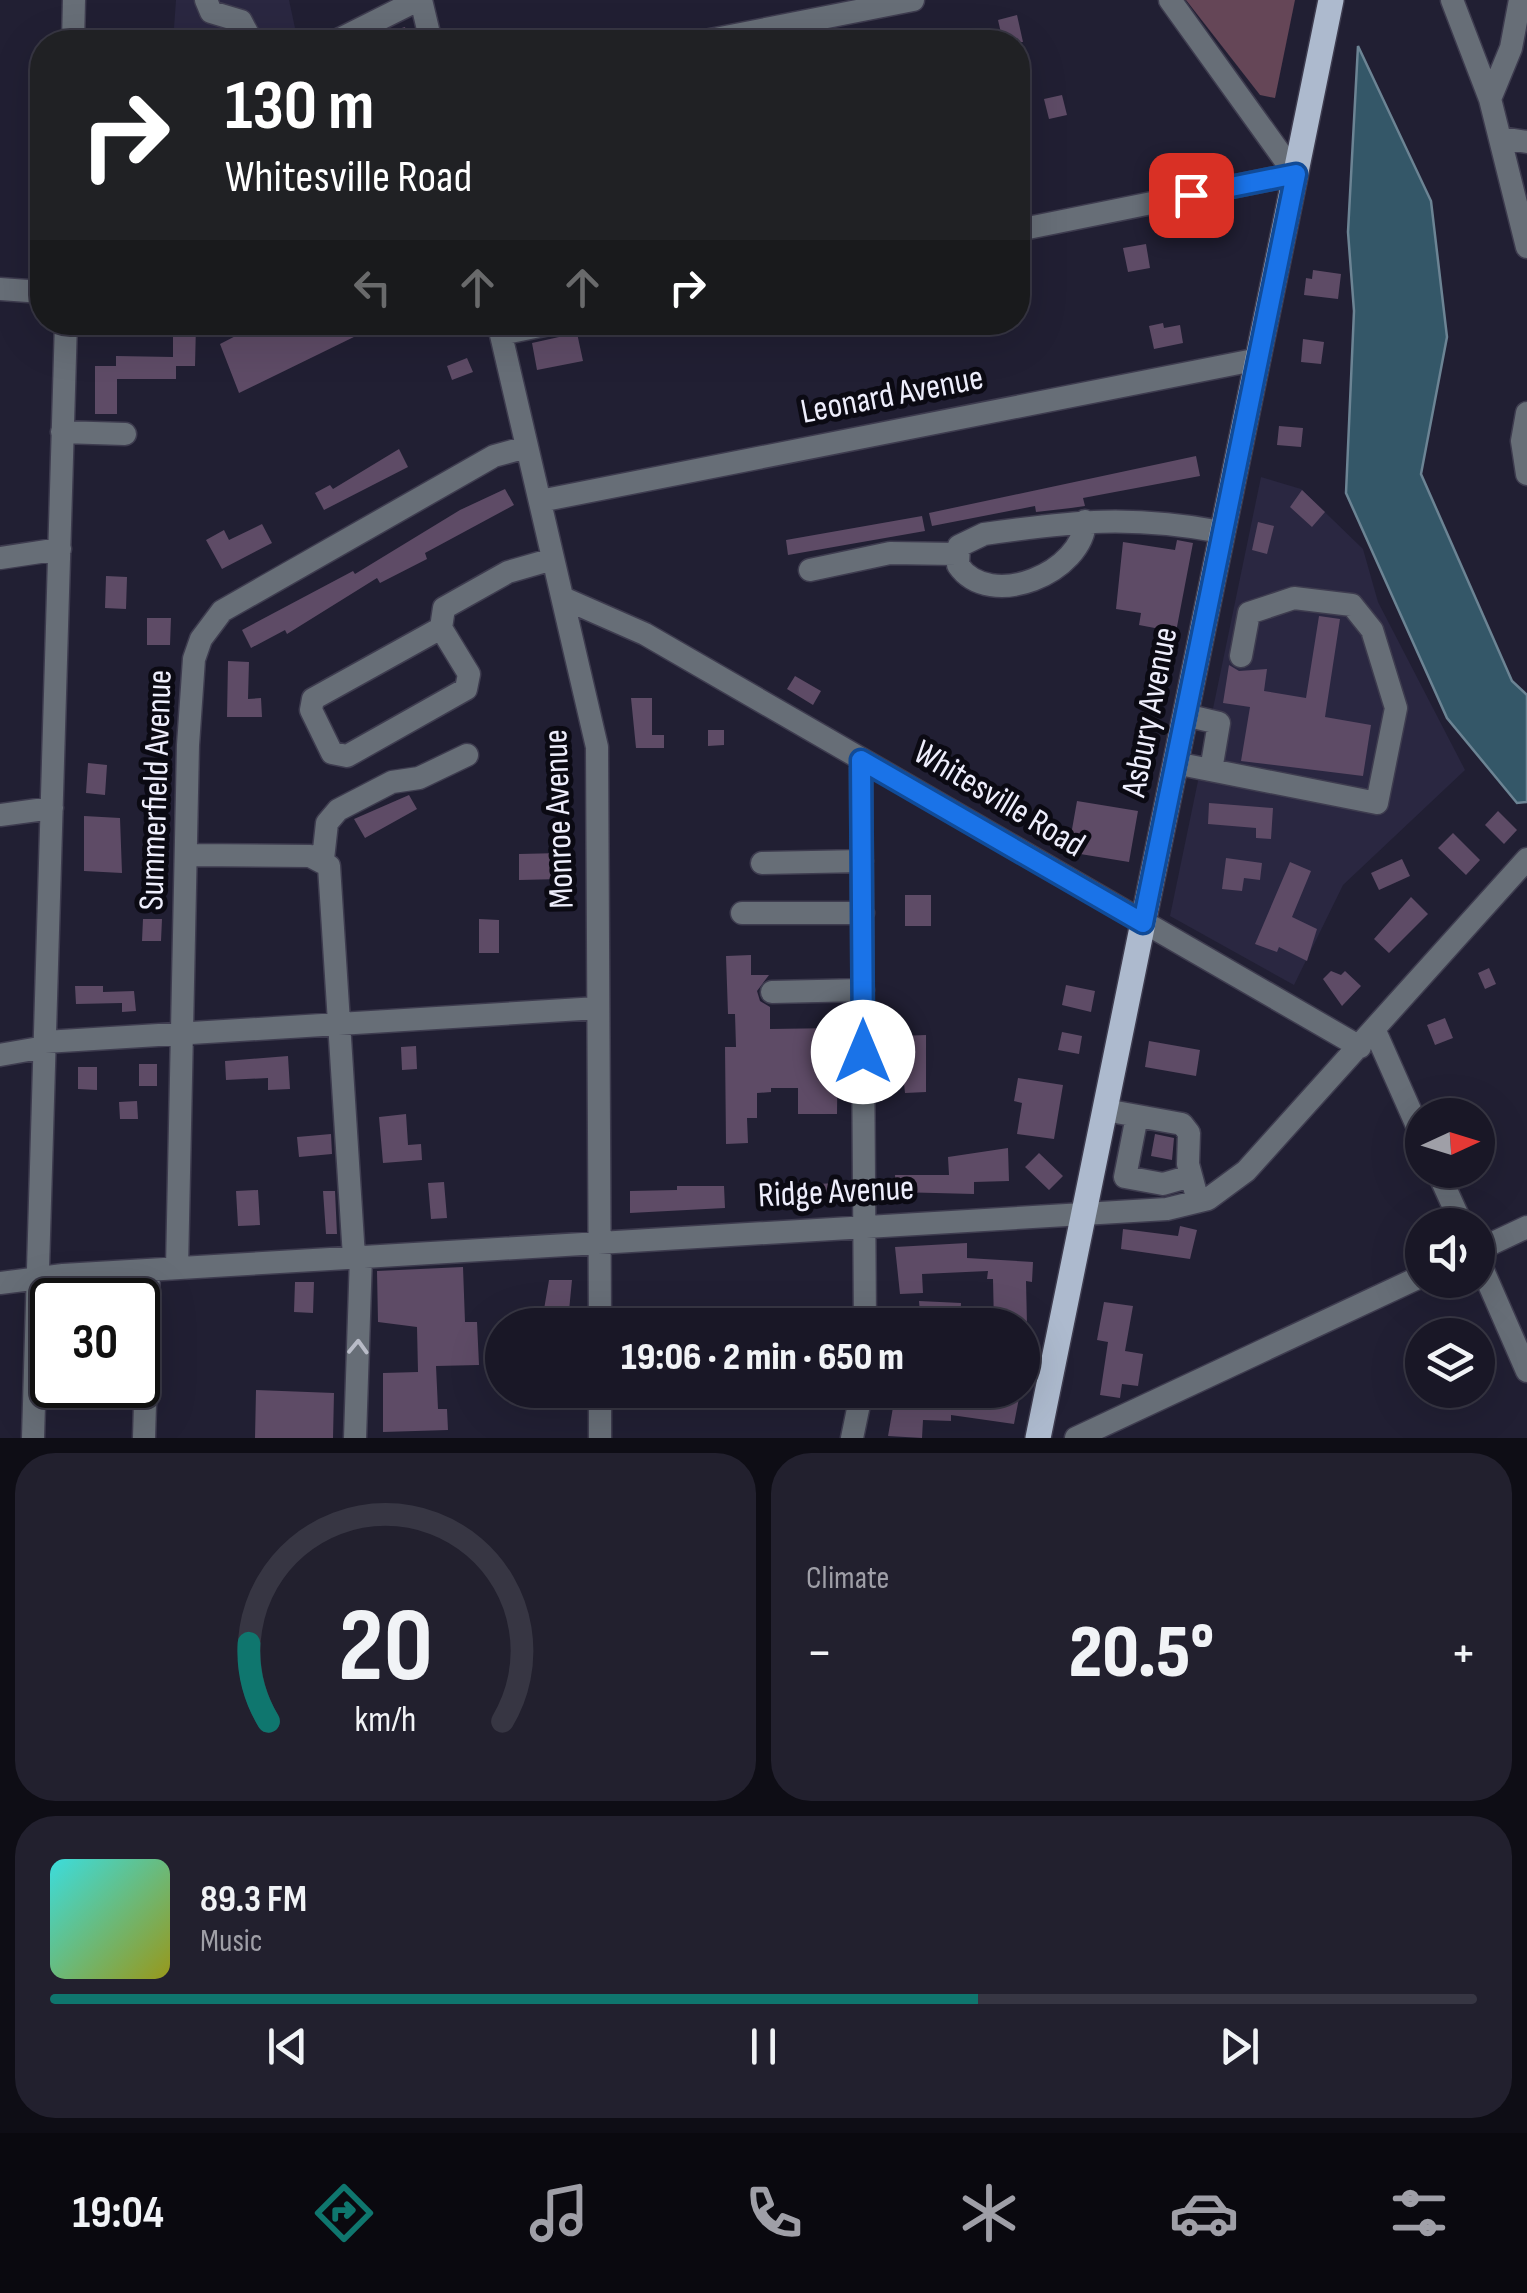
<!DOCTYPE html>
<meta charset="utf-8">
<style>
:root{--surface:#191726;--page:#22202e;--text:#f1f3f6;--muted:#9f9fa7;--line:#373643;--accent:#0f766e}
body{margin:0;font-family:"Sofia Sans Condensed",sans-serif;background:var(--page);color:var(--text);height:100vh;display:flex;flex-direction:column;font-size:38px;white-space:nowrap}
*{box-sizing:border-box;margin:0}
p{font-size:32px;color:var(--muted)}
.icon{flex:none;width:55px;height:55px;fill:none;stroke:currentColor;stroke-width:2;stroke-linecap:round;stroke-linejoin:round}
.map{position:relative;height:1438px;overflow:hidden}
.side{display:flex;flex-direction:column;gap:15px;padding:15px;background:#0e0d15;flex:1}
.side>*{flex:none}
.guide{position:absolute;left:30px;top:30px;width:1000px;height:305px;border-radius:40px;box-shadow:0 10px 40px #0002,0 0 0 2px var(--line);background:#202124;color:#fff;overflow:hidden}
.needle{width:65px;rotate:86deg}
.controls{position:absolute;left:1405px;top:1098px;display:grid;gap:20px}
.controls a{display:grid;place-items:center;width:90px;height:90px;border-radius:50%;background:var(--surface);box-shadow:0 10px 40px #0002,0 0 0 2px var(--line);font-size:50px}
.speed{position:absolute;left:30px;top:1278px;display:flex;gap:20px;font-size:50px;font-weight:700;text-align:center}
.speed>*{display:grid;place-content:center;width:130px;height:130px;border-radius:50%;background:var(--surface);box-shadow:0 10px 40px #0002,0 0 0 2px var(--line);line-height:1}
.speed .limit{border:5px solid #111;border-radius:15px;background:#fff;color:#111}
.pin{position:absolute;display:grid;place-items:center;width:85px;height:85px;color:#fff;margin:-42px;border-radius:20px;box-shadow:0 5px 15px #0006}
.me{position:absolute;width:110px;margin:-55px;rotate:0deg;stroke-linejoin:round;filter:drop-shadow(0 0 8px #0008)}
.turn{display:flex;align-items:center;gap:35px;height:210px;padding:0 30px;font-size:45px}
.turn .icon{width:130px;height:130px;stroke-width:2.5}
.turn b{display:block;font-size:70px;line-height:85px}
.lanes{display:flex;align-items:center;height:95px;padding:0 30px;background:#0003;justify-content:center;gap:50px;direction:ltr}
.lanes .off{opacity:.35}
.big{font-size:75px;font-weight:800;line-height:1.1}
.side .tile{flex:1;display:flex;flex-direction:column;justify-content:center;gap:15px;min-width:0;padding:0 35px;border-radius:40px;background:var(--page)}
.side .dial{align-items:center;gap:0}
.dial svg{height:260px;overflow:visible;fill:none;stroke:var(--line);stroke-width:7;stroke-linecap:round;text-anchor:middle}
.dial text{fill:var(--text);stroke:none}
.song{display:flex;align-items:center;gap:30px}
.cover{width:120px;height:120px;border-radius:15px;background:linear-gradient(135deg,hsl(180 70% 55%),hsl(60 70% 35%))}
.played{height:10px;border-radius:5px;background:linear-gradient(90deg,var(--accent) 65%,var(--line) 65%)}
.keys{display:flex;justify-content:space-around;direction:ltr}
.heat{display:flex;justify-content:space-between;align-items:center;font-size:55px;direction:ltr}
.side .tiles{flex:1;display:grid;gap:15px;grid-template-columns:1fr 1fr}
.tile:last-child{grid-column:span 2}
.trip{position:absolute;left:485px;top:1308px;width:555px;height:100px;border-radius:50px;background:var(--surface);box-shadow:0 10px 40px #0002,0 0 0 2px var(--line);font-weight:800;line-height:100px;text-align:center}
.dock{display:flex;height:160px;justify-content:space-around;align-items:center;background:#0a090f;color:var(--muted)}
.dock .icon{width:70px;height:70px}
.dock .on{color:var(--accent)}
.dock b{font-size:45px;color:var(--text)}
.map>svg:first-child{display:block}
</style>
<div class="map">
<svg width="1527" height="1438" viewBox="0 0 1527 1438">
<rect width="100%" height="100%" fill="#211f33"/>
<path fill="#2a2741" d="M176,0h113l9,42h-125z
M1261,477l40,12 62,60 15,53 87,168 -122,115 -49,100 -124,-69z"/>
<path fill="#654657" d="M1186,0h109l-20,98 -15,-3z"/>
<path fill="#345768" stroke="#6c8494" stroke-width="2.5" d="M1358,46l73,155 16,136 -26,137 91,207 15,14v107l-10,1 -70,-85 -101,-225 8,-182 -6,-79z"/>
<path fill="#5e4b66" d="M1017,15l6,27h-20l-5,-22z
M405,27l4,15h-22l-2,-9z
M1062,95l5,20 -18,4 -5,-20z
M1146,244l4,24 -22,4 -5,-24z
M1313,270l28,4 -3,25 -34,-4 2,-17 6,1z
M263,322h91l6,12 -121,59 -19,-49z
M1163,323l1,5 16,-3 3,18 -29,6 -5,-23z
M173,325h23l-1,41h-19v13h-59v35h-22v-48h21v-10l57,1z
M577,333l6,28 -46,9 -5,-27z
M1303,339l21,3 -3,22 -20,-2z
M467,358l6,14 -21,8 -5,-14z
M1279,426l24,2 -2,19 -24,-2z
M399,449l9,18 -84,43 -9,-17 15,-8 3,4z
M1196,456l4,20 -117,22 2,8 -14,2 -35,4 -1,-6 -103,20 -3,-13z
M505,489l9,16 -89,48 2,6 -47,24 -3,-5 -90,56 -2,-4 -34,18 -9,-18 111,-59 2,3 105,-64z
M1302,490l23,22 -13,15 -22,-20z
M922,516l3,15 -137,24 -2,-15z
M1258,522l16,4 -7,28 -15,-4z
M262,524l10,19 -50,26 -16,-29 18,-10 5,10z
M1177,540l16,3 -17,89 -37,-7 2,-12 -25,-4 7,-67 52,8z
M106,576l21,1 -1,32 -21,-1z
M1319,616l21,3 -15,98 46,8 -8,51 -122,-15 9,-54 -27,-4 6,-38 10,6 28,-2 -3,22 42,7z
M147,618h24l-1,27h-23z
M228,661l21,1 -1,37 13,-1 1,19h-35z
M795,676l26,15 -8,14 -26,-16z
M631,698h21v37h12v13h-28z
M708,730h16v15l-16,1z
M88,763l19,2 -2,30 -19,-2z
M409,795l8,14 -52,29 -11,-19z
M1077,801l61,10 -9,51 -61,-10z
M1209,803l64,5 -2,31 -15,-1v-10l-48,-4z
M1498,811l19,19 -13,14 -19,-19z
M84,816l36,2 2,55 -38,-2z
M1453,833l27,27 -14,15 -28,-27z
M561,853l1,26 -43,1v-26z
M1226,858l36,5 -2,17 -16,-2 -2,13 -20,-2z
M1402,859l8,17 -31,14 -8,-17z
M1290,862l21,9 -19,46 25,12 -10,32 -28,-14 -2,5 -22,-8z
M905,895h26v31h-26z
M1411,897l17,17 -39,39 -15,-14z
M143,919h19l-1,22h-19z
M479,919l20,1v33h-20z
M751,955v20h18l-12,16 3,10 10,6v22l68,-1 -1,86h-39v-26h-27v4l-14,1v25h-10l1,25 -22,1 -1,-97h11l-1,-33h-7l-2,-58z
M1489,968l7,16 -11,5 -7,-16z
M1331,971l10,4 4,-4 16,15 -19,20 -19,-27z
M1066,985l29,6 -4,21 -29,-7z
M75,986h28v6l31,-1 2,20 -14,1v-9l-46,1z
M1445,1018l8,20 -18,7 -8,-20z
M1062,1032l20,4 -3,18 -21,-4z
M926,1035v57l-21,1 -6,-57z
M1149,1041l51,9 -4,26 -51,-9z
M416,1046l1,23 -15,1 -1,-23z
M288,1056l2,33 -22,1v-12l-42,2 -1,-19z
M139,1064h18v22h-18z
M78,1067h19v23l-19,-1z
M1018,1078l45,7 -9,54 -37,-5 5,-31 -8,-2z
M137,1101l1,18h-18l-1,-17z
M406,1114l2,31 13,-1 1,16 -39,3 -4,-46z
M331,1134l1,20 -33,3 -2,-20z
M1155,1134l19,4 -2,22 -21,-4z
M1008,1148l1,33 -35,1v12l-78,-2 -1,-17h54l-1,-18z
M1039,1153l24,23 -14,14 -24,-23z
M444,1182l3,36 -16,1 -3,-36z
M838,1183l1,18 -22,1 -1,-18z
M677,1186h47l1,22 -95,5v-22l47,-1z
M258,1190l2,35 -22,1 -2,-35z
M323,1191h12l2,43h-11z
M1180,1226l17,4 -7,29 -69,-10 2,-20 55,7z
M967,1243v15l66,4 -1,20 -6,-1 1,44h-33l-1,-46h-6l1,-8 -66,3 1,19 -23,1 -5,-47z
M463,1267l2,55h12l2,43 -43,1 2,43h9l1,21 -65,2v-59l35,-1 -1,-45 -39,-5 -1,-51z
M549,1280h23l-4,41h-26z
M295,1282h19l-1,31 -19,-1z
M919,1301l42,2 -1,22h-39z
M1104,1302l29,4 -8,45 18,3 -5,32 -16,-2 -2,14 -20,-3 8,-53 -11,-2z
M256,1390l78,3 -1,45h-78z
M896,1390h50l6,8 27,5 3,-13 38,3 -6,31 -63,-9v6l-28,-1 -1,18 -34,-2z"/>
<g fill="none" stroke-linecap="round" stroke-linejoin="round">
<g stroke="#3e3c4f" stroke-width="25">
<path id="minor" d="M206,0l5,12 30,9 11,21
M421,0l10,42
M1452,0l38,99 37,148
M73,42l1,-42
M334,42l84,-42
M700,42l213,-42
M1490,99l21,-51 9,-48
M1501,138l26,4
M1018,230l277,-56 -125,-174
M0,289l42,3
M498,322l99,425 3,578
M501,334l58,-12
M1527,413l-5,28 5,33
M62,432l63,2
M540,501l719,-142
M1085,521c-1,51 -95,91 -127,44l1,-19 25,-12c91,-13 146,-19 238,-2
M0,558l60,-9
M810,570l80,-17 67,1
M563,598l82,36 715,413
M441,628l28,46 -3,15 -119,67 -15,-3 -21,-43 2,-11 128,-71 3,-20 64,-36 45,-13
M1185,715l34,8 -8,47
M861,759l4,566
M1175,763l202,40 19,-95 -24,-78 -20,-25 -58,-7 -45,15 -8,43
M0,815l52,-7
M187,855l123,1 19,10 25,391
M323,859l4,-36 11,-13 54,-28 27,-4 48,-23
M762,863l100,-2
M742,913h121
M772,992l91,-2
M1375,1031l47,106
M45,1042l553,-34
M0,1055l45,-8
M1105,1110l77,14 7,9 -1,31 10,37
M1137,1116l-12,61 38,7 28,-8
M1437,1170l25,55
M1478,1250l49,-23
M1478,1259l49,112
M177,1268l11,-523 6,-86 7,-20 21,-28 272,-155 33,-9
M0,1283l63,-8 1104,-66 41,-10 38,-28 281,-312
M600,1390v48
M33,1438l33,-1116
M144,1438l5,-168
M355,1438l6,-182
M852,1438l10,-48
M1076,1438l346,-162"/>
</g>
<g stroke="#3e3c4f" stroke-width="28">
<path id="major" d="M1038,1438l293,-1438"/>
</g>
<use href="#minor" stroke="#676e77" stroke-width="22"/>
<use href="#major" stroke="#adbace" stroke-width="25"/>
</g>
<defs><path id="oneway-chevron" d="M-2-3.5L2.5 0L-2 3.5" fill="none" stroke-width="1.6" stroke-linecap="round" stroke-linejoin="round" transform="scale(2.5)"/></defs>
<use stroke="#b8bbc7" href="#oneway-chevron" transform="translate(358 1347) rotate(-88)"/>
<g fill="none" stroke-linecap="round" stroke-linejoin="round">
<g stroke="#114b97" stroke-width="25">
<path id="route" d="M863,1052l-2,-292 282,163 153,-749 -105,21"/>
</g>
<use href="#route" stroke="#1a73e8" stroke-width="18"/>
</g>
<g text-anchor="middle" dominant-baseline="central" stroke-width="10" stroke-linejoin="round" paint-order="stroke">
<g font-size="35" fill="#eeeefc" stroke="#0b0a13">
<text transform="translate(892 395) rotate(-11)">Leonard Avenue</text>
<text transform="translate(1150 712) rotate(-79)">Asbury Avenue</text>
<text transform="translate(156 790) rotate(-88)">Summerfield Avenue</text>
<text transform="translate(999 799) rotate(31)">Whitesville Road</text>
<text transform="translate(559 819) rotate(-92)">Monroe Avenue</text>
<text transform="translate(836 1192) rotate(-3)">Ridge Avenue</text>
</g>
</g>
</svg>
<div class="controls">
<a><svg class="needle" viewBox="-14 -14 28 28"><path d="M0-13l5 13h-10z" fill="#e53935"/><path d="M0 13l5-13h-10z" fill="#9f9fa7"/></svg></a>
<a><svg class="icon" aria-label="sound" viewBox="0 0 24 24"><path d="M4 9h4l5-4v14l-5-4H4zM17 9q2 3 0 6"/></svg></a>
<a><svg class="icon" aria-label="layers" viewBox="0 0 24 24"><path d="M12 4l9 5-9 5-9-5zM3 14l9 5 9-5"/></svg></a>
</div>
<div class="speed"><div class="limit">30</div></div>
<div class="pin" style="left:1191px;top:195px;background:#d93025"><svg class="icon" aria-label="arrive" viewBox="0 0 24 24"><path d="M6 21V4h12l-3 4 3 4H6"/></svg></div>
<svg class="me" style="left:863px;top:1052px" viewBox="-20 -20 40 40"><circle r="19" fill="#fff"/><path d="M0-13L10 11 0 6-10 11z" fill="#1a73e8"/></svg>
<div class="trip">19:06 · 2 min · 650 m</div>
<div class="guide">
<div class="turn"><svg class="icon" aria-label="right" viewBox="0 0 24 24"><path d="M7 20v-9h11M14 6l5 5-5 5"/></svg><div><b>130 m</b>Whitesville Road</div></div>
<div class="lanes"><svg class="icon off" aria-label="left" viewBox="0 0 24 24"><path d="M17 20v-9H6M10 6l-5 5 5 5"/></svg><svg class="icon off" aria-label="ahead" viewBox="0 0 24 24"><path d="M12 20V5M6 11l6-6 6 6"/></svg><svg class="icon off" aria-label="ahead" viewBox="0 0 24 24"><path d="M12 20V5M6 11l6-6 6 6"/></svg><svg class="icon" aria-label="right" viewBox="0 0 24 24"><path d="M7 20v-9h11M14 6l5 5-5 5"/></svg></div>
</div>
</div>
<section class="side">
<div class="tiles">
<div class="tile dial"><svg viewBox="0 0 100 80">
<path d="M14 69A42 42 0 1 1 86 69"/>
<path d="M14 69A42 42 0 0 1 8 45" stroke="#0f766e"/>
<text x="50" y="56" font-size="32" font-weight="700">20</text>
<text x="50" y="72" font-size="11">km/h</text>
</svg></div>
<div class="tile"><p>Climate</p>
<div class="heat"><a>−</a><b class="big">20.5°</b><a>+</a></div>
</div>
<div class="tile">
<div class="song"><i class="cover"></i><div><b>89.3 FM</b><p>Music</p></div></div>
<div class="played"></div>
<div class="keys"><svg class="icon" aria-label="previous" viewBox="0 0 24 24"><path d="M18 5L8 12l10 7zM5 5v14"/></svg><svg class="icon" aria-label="pause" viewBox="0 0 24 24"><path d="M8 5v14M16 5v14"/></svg><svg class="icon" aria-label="next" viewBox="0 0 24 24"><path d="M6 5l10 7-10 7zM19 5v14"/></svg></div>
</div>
</div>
</section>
<nav class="dock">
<b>19:04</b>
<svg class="icon on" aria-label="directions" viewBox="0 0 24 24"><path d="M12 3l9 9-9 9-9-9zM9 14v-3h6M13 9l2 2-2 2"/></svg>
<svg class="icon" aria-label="music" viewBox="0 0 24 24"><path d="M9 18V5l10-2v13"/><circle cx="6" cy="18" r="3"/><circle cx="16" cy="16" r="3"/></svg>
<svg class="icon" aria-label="phone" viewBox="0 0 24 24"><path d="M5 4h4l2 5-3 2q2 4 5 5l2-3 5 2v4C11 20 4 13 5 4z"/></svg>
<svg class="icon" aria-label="climate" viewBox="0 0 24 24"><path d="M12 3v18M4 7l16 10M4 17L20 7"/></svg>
<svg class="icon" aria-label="car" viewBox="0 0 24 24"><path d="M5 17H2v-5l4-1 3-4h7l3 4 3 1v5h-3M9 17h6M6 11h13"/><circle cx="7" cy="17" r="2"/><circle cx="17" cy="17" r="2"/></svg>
<svg class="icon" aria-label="filters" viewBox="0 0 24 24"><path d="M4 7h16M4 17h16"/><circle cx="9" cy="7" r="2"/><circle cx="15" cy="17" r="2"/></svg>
</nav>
